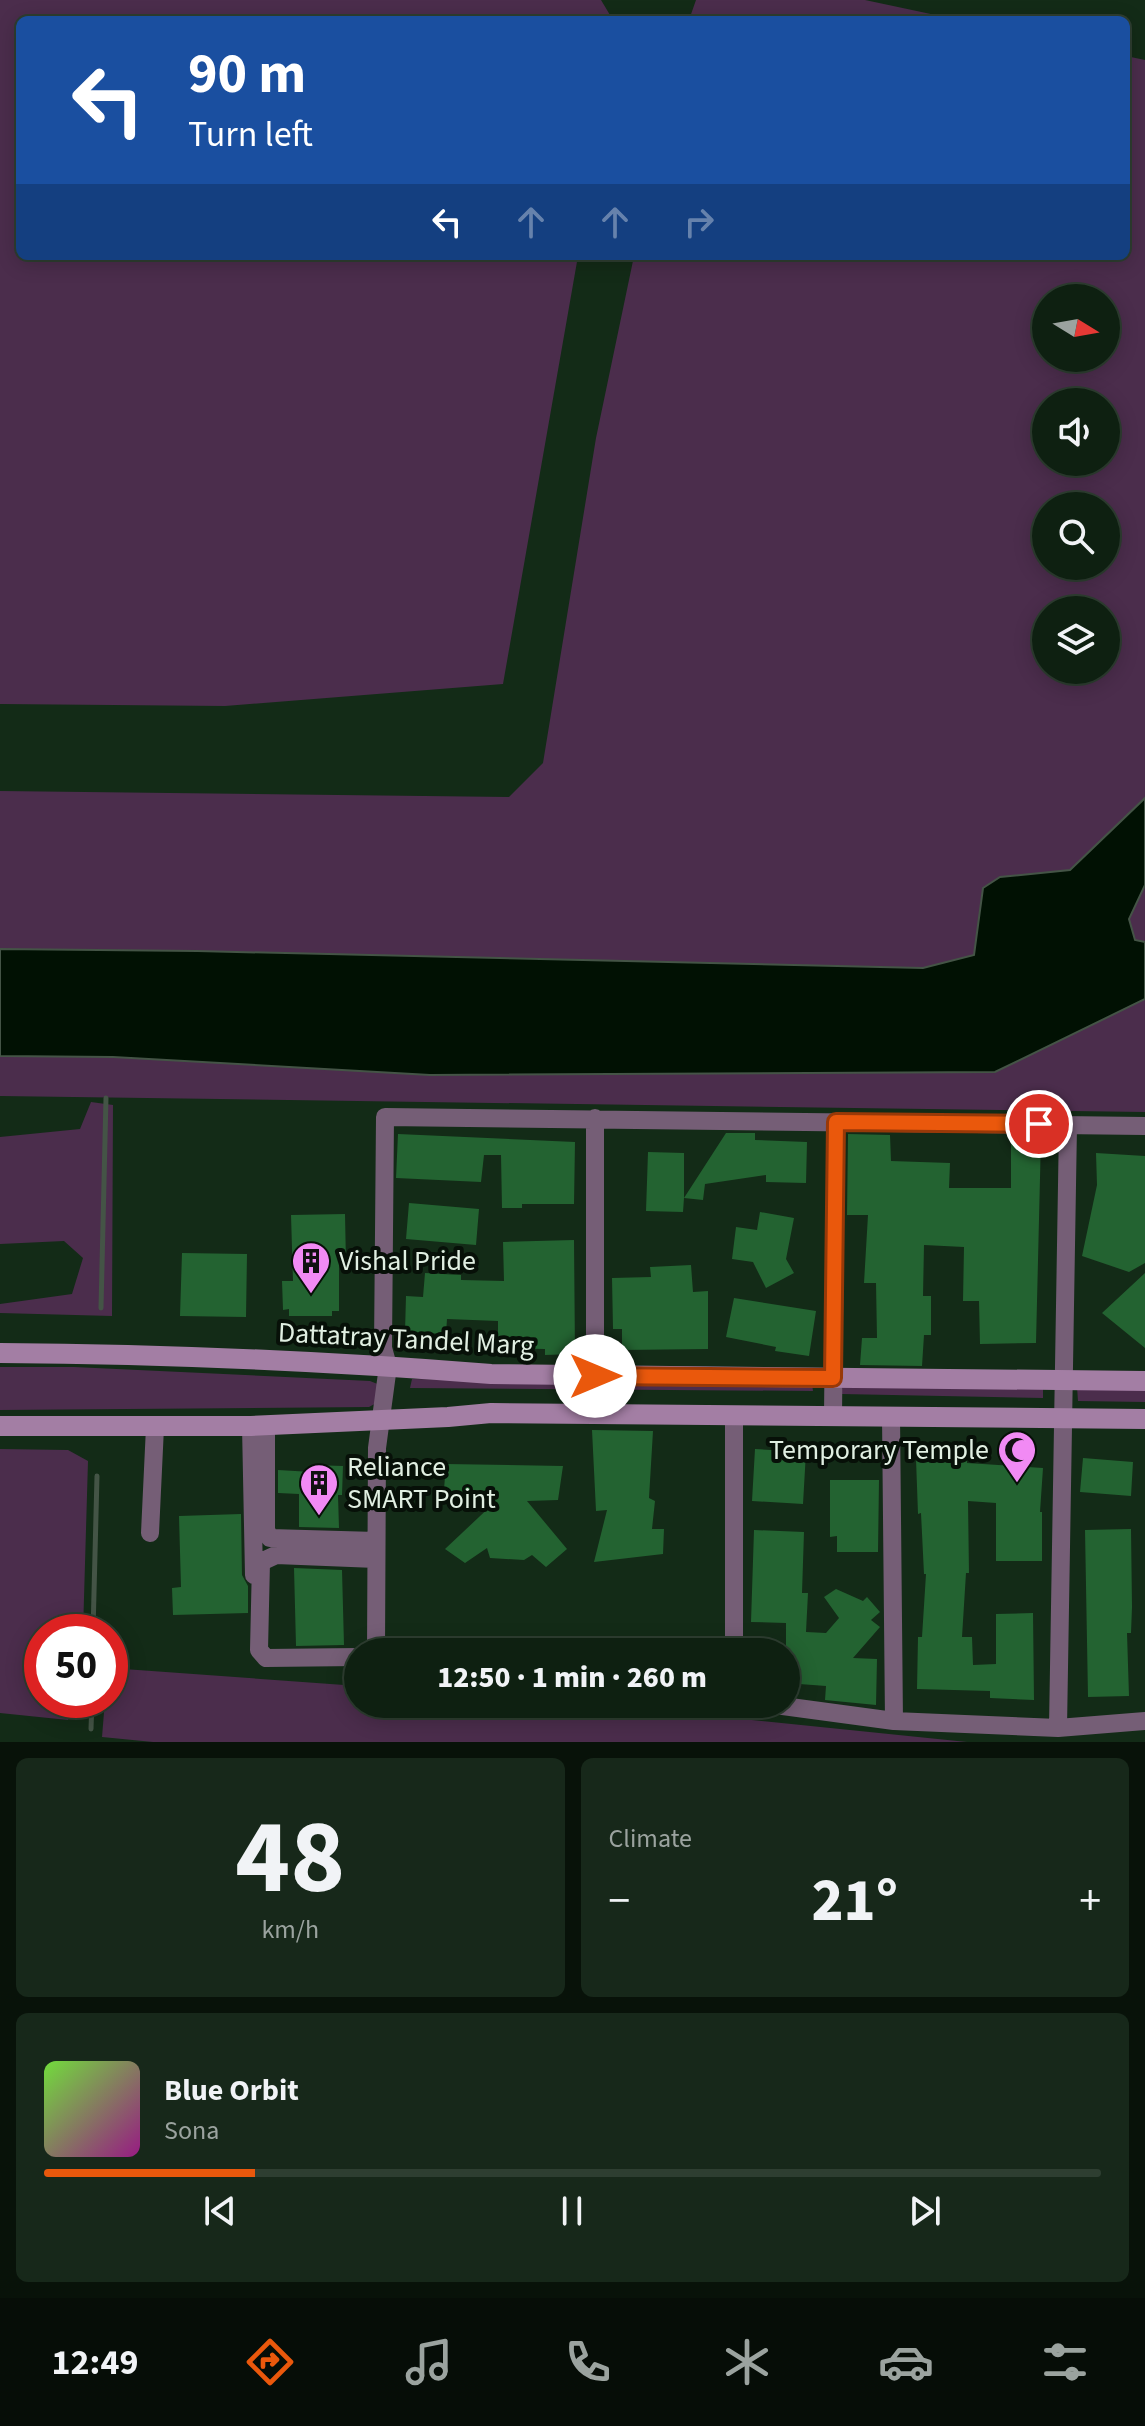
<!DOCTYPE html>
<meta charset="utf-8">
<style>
:root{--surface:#0e2011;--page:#17281a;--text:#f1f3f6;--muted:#9ba39f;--line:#2e3e31;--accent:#ea580c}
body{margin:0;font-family:"Source Sans 3",sans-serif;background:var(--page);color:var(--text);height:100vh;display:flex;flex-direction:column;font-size:30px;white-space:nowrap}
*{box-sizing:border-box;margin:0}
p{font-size:26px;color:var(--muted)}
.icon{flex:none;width:44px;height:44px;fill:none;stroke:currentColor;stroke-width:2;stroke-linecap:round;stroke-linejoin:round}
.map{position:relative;height:1742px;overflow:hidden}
.sheet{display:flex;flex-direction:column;gap:16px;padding:16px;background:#081209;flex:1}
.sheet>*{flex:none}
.guide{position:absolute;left:16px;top:16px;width:1114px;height:244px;border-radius:12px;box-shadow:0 4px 20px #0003,0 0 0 2px var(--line);background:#1a4fa0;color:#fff;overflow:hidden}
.needle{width:52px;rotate:101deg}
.buttons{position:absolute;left:1032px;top:284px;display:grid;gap:16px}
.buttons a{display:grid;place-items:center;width:88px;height:88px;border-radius:50%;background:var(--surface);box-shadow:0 4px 20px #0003,0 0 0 2px var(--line);font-size:40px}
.speed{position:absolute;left:24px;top:1614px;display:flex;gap:16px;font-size:40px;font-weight:700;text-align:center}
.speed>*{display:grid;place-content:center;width:104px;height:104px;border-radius:50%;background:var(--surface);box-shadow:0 4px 20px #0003,0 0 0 2px var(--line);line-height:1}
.speed .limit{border:12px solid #d22;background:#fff;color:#111}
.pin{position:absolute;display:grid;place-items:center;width:68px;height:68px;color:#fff;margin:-34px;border:4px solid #fff;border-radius:50%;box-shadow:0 2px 8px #0007}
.me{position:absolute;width:88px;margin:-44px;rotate:90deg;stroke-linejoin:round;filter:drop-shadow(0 0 6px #0008)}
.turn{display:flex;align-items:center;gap:28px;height:168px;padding:0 40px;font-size:36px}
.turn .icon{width:104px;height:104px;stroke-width:2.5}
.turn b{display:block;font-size:56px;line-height:68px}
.lanes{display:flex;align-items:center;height:76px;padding:0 40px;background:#0003;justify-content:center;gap:40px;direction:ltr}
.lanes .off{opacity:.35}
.big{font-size:60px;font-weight:800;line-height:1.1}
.sheet .widget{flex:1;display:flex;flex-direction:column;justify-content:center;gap:12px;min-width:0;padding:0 28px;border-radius:12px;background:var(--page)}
.sheet .dial{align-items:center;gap:0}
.dial b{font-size:104px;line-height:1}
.song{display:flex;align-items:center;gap:24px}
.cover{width:96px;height:96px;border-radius:12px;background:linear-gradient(135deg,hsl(100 70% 55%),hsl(310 70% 35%))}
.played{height:8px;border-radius:4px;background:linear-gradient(90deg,var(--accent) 20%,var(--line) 20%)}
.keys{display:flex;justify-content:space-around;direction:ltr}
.heat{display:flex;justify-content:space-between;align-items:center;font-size:44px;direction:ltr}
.sheet .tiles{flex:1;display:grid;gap:16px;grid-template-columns:1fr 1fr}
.widget:last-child{grid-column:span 2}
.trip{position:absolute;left:344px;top:1638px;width:456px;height:80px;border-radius:40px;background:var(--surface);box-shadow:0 4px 20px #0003,0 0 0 2px var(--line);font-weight:800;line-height:80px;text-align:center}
.tab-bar{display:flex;height:128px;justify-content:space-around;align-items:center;background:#060d07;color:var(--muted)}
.tab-bar .icon{width:56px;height:56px}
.tab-bar .selected{color:var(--accent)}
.tab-bar b{font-size:36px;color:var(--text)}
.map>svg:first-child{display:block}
</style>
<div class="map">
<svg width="1145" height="1742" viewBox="0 0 1145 1742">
<rect width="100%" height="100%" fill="#132b17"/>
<path fill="#4b2d4c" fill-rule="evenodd" d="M0,0h601l12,20h-593v236h558l-75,428 -278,22 -225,-2z
M696,0h169l94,20h-270z
M1126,56l19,4v738l-75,72 -70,7 -26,79 -51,12 -726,-17 -197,-2v-158l509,6 34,-34 53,-325 38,-182h492zM1046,298h60v60h-60zM1046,402h60v60h-60zM1046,506h60v60h-60zM1046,610h60v60h-60z
M1145,885v57l-10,-2 -6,-21z
M1145,999v113l-1145,-16v-40l113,1 317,18 564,-3z
M91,1102l22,3 -1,211 -112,-3v-9l72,-10 11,-36 -19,-17 -64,3v-107l80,-8z
M0,1367h74l296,14 10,4v16l-11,6 -369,3z
M412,1379l400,5 1,7 -403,-3z
M843,1385h200v13l-202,-4z
M1077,1387l68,1v14l-67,-1z
M0,1449l68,1 20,11 -5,171h-41v68h34l-8,20 -68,-7z
M110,1668l248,18v18h237l372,38h-814l-51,-5 3,-37h5z"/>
<path fill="#011103" stroke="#445446" stroke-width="2" d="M1145,798v87l-16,34 6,21 10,2v57l-150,73 -565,3 -317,-18 -113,-1v-107l197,2 726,17 51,-13 9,-67 17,-11 70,-7z"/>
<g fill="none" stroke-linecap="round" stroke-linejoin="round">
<path stroke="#445446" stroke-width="5" d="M101,1308l5,-210
M93,1632l4,-156
M91,1729l1,-29"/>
</g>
<path fill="#236331" d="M726,1133h29v7l52,2 -1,41 -40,-1v-7l-61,9 -2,16 -19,-2 -1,14 -37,-1 2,-59 36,1v45z
M398,1134l177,8 -1,62h-52v4h-20l-1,-53h-17l-3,27 -85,-4z
M848,1134l42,1 1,26 59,2 -1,25h62v-52l30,1 -5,206 -56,1 -1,-43h-16l1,-54 -40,-2 -1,51h8v39h-7l-2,31 -62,-1 2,-27h15l-1,-55h-12l4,-68h-21z
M1096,1153l49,3v107l-16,9 -47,-16 15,-71z
M409,1203l70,6 -3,36 -70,-6z
M760,1212l34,6 -8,41 8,14 -28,15 -13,-26 -21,-3 4,-32 21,3z
M345,1214l1,49 -7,1v47h-7v5h-43v-7l-6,1 -1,-29h11l-2,-66z
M574,1240l1,114 -30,1v-6l-47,-1v-27l-51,-2 -1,15 -41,-2 1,-36 17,1 2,-24 36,2v5l43,1 -1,-39z
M182,1253l65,1 -1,63 -66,-1z
M691,1265l2,27 15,-1v58l-86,1v-21h-9l-1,-51 39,-1 -1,-10z
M1145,1273v75l-43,-35z
M734,1298l82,13 -7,45 -34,-5 1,-4 -50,-10z
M592,1430l61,1 -4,67 6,3 -3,28h12l-1,25 -69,8 13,-52 -11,1z
M755,1449l51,3 -3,52 -51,-3z
M967,1458v5l76,5 -3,44h2v49h-46v-58l-28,-2 1,72h-3l-4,64h10l1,28 23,-1v-50l37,-1 1,87 -44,-2v-7l-73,-2 1,-52h4l4,-63h-2l-3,-61 -3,1 -2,-55z
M1083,1458l50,4 -2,34 -51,-4z
M446,1464l117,2 -5,34 -31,1 40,48 -21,18 -14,-12 -8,5 -34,-2 -3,-10 -22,15 -20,-14 51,-48 -53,1z
M312,1465l31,1 -1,29h-4l1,33 -40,-1v-33l-21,-1v-23l34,2z
M830,1480h49l-1,72h-41v-16l-7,1z
M241,1514l1,61 6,11v27l-75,2 -1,-27 9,-1 -2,-71z
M1131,1529l1,78 -1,26h-4l2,63 -41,1 -3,-167z
M754,1530l50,2 -2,61h6l-2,39 20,1 13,-15 -15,-21 12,-8 27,12 4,-4 13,15 -9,8 9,7 -27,31 24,1 -1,46 -51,-5 1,-14 -40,-3v-60l-35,-1z
M294,1568l48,2 2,75 -48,1z"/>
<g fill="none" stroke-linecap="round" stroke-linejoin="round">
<path stroke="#755e76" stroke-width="18" d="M595,1376v-258
M734,1415v237
M833,1416l3,-294
M891,1416l3,305
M266,1425v105l4,8 106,3
M251,1426l3,149
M150,1533l5,-106
M376,1652l1,-204 11,-82 -5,-18 2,-231 760,9
M358,1657l-92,1 -7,-8 2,-88 15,-7 100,4
M768,1704l126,17 164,7 87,-7
M1058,1728l10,-603"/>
<path stroke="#a37ea4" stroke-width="20" d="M0,1353c164,1 327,8 491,21l654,7
M0,1426h251l197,-9 43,-4 654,6"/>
</g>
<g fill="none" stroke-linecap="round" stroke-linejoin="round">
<g stroke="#983908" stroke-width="20">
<path id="route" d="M595,1376l238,2 3,-256 203,2"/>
</g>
<use href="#route" stroke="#ea580c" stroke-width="14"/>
</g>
<defs>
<g id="building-pin" transform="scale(2)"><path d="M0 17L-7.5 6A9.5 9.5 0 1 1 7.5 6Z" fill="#f18af4" stroke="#071008"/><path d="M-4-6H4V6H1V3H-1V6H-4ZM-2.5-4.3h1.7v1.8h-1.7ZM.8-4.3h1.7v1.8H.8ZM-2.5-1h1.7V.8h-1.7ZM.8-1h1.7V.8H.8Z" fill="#111"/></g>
<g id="mosque-pin" transform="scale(2)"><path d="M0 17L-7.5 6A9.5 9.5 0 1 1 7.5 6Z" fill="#f18af4" stroke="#071008"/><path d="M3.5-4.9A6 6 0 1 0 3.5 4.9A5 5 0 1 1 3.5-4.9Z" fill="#111"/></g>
</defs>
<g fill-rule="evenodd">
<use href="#building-pin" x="311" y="1261"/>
<use href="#mosque-pin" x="1017" y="1450"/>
<use href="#building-pin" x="319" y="1483"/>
</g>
<g text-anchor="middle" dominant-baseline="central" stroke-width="8" stroke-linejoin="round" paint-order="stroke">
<g font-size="28" fill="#e1efe2" stroke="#071008" text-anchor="start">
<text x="339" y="1261">Vishal Pride</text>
<text x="989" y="1450" text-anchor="end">Temporary Temple</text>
<text x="347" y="1467">Reliance<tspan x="347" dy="32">SMART Point</tspan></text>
</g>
<g font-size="28" fill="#e1efe2" stroke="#071008">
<text transform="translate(406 1339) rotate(3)">Dattatray Tandel Marg</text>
</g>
</g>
</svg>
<div class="buttons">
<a><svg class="needle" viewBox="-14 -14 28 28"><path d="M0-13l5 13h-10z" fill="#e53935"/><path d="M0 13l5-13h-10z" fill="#9ba39f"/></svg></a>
<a><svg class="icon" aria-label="sound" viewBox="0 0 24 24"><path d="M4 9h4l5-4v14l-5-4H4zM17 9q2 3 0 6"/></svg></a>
<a><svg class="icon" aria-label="search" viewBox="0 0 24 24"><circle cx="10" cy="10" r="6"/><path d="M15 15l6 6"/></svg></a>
<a><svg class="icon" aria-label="layers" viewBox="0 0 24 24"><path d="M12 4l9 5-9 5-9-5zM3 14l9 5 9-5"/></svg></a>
</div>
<div class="speed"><div class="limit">50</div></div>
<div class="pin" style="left:1039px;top:1124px;background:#d93025"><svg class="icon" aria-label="arrive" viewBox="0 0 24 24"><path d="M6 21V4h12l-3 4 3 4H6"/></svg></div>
<svg class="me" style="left:595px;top:1376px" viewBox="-20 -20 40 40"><circle r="19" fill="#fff"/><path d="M0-13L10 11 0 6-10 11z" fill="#ea580c"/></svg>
<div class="trip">12:50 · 1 min · 260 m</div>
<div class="guide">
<div class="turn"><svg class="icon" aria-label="left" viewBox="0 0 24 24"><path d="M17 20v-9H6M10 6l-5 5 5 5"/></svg><div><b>90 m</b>Turn left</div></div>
<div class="lanes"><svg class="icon" aria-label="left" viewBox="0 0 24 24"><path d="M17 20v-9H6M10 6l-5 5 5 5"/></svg><svg class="icon off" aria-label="ahead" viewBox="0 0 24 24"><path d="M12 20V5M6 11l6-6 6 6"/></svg><svg class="icon off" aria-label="ahead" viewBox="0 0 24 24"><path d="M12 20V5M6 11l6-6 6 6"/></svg><svg class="icon off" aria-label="right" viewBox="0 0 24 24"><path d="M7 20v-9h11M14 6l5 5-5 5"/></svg></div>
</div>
</div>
<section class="sheet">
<div class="tiles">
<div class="widget dial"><b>48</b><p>km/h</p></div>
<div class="widget"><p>Climate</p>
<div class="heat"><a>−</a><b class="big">21°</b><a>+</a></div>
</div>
<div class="widget">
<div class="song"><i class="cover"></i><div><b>Blue Orbit</b><p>Sona</p></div></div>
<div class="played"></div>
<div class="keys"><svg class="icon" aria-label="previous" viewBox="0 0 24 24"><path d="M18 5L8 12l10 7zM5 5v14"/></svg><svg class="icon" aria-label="pause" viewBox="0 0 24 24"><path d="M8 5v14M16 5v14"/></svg><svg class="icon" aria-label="next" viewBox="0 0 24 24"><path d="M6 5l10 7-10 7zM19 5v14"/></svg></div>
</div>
</div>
</section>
<nav class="tab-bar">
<b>12:49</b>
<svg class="icon selected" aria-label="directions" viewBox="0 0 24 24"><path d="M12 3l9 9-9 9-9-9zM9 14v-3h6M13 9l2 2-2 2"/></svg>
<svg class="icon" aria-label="music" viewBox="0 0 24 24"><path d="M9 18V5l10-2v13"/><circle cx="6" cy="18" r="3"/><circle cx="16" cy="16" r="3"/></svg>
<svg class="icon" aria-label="phone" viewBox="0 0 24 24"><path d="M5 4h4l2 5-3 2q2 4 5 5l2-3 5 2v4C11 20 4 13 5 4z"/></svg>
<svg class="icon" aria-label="climate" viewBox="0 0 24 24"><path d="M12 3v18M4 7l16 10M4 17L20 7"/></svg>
<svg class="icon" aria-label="car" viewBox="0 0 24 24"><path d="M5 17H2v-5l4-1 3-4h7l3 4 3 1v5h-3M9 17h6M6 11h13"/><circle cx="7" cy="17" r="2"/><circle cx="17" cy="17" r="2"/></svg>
<svg class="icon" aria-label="filters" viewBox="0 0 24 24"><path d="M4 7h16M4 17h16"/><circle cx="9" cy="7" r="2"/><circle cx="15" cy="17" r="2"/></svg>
</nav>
